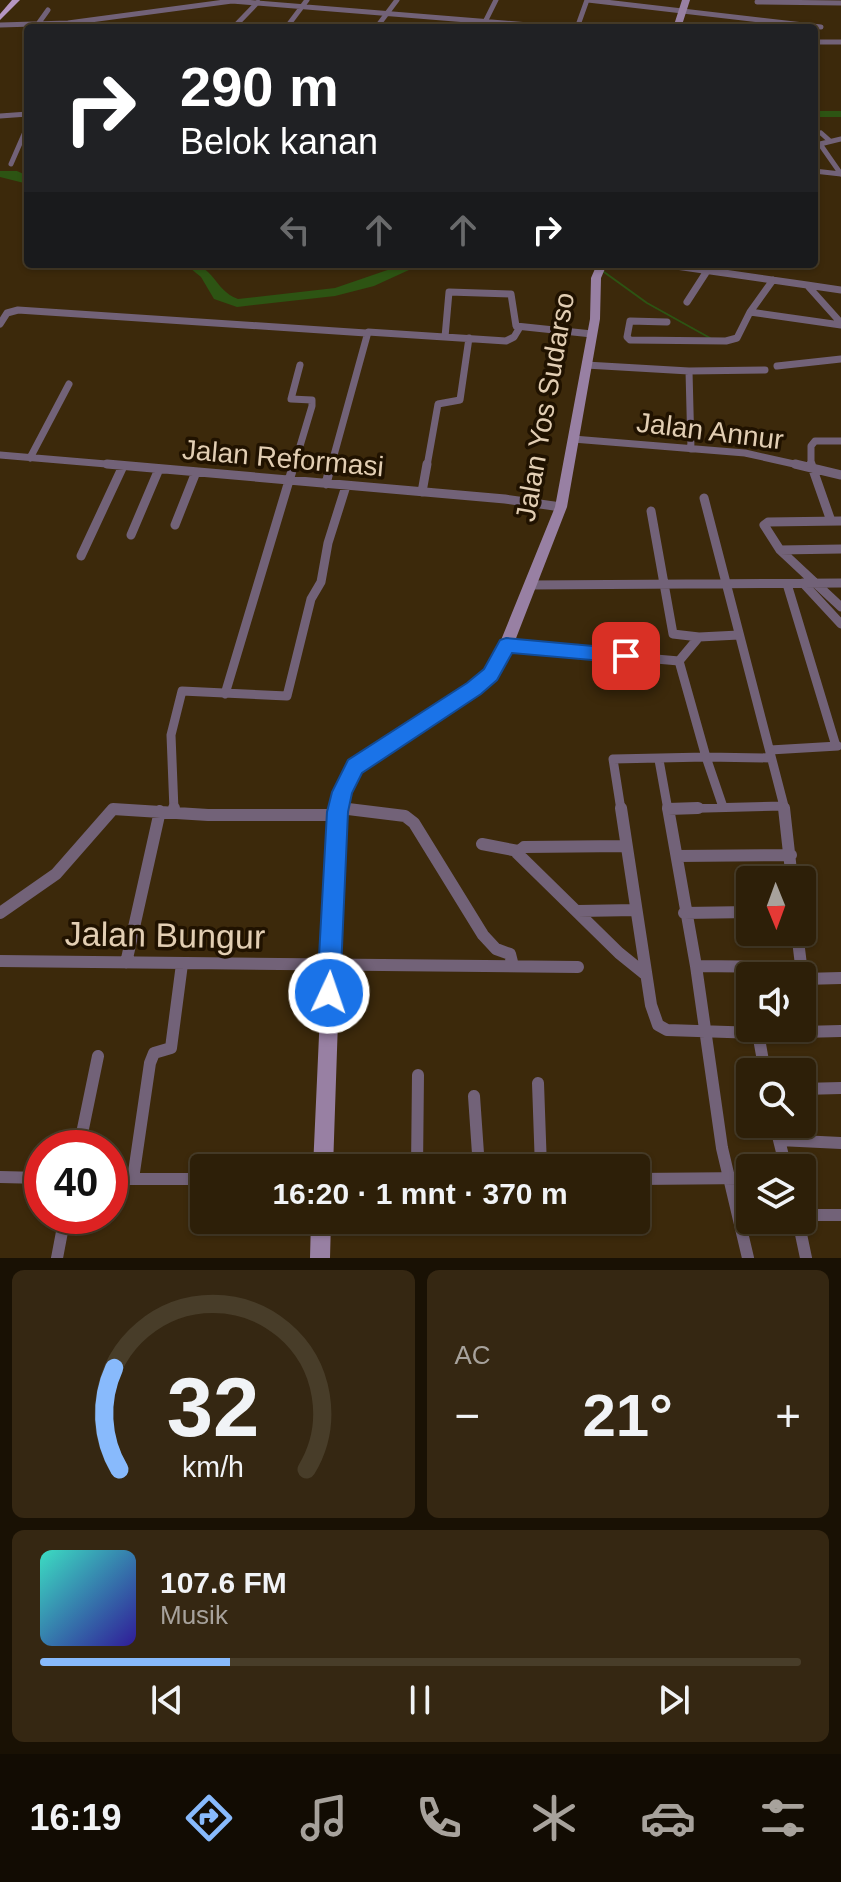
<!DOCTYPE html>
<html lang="id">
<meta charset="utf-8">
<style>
:root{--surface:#2d1f08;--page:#352712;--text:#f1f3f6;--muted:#a7a29c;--line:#483d29;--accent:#88bafc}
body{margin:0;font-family:Arial,sans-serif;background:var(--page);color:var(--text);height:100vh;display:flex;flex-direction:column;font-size:30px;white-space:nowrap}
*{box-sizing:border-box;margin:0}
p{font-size:26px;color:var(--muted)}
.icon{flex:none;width:44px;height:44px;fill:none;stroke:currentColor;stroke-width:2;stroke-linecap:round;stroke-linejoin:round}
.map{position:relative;height:1258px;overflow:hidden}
.drawer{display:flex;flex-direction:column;gap:12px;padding:12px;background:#191104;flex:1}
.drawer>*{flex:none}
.banner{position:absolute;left:24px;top:24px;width:794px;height:244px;border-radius:8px;box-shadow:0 2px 6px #0004,0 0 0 2px var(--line);background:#202124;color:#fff;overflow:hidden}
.needle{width:52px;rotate:179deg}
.tools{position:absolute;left:736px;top:866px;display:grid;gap:16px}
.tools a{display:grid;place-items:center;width:80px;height:80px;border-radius:8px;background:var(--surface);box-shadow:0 2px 6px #0004,0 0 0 2px var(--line);font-size:40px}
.speed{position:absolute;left:24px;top:1130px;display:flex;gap:16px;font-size:40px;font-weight:700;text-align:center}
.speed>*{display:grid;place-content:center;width:104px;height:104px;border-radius:50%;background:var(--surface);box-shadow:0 2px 6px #0004,0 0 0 2px var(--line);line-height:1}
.speed .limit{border:12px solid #d22;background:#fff;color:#111}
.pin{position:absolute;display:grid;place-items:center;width:68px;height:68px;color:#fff;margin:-34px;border-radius:16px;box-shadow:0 4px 12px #0006}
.me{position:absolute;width:88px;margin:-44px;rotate:3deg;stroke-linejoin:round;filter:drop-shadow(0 0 6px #0008)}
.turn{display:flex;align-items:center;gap:28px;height:168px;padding:0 24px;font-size:36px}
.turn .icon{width:104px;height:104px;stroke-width:2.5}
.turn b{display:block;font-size:56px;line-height:68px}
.lanes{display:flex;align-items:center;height:76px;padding:0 24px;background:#0003;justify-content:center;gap:40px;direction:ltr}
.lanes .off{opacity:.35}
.big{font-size:60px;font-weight:700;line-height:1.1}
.drawer .widget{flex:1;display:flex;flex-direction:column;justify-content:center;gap:12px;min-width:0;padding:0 28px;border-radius:12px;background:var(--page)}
.drawer .dial{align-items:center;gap:0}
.dial svg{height:208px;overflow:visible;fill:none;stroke:var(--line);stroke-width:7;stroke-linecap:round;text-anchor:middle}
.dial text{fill:var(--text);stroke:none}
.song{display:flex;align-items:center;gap:24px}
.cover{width:96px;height:96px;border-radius:12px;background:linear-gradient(135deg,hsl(170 70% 55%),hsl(250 70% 35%))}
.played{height:8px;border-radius:4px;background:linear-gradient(90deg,var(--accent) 25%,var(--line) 25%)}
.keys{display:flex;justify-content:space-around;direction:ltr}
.heat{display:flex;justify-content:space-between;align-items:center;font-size:44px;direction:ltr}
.drawer .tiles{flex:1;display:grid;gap:12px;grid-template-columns:1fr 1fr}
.widget:last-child{grid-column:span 2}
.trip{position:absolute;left:190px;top:1154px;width:460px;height:80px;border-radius:8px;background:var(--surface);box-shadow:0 2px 6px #0004,0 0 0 2px var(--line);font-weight:700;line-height:80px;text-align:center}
.tab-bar{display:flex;height:128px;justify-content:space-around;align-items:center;background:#120c03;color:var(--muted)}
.tab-bar .icon{width:56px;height:56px}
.tab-bar .on{color:var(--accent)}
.tab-bar b{font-size:36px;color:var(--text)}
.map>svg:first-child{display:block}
</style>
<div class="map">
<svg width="841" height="1258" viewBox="0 0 841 1258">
<rect width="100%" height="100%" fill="#3c290b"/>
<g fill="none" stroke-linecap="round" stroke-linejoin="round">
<path stroke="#2d5413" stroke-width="2" d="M604,272l43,31 63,35"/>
<path fill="#2d5413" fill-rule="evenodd" d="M814,111h27v6h-27z
M0,171h17l11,5v8l-28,-7z
M185,264c31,0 27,25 53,35l97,-11 70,-24h17l-48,22 -39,10 -98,11 -23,-8 -13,-22z"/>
<path stroke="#726278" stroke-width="5" d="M588,0l233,27
M757,2l84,1
M38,24l10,-14
M0,25l68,-2 164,-22 333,27
M233,28l25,-26
M286,28l21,-28
M376,28l21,-28
M482,28l14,-28
M577,28l10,-28
M814,42h27
M0,116l28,-2
M821,133l9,8
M841,139l-21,5 21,30
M11,164l17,-39
M814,171l27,3"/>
<path stroke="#726278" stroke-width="7" d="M662,264l145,21 34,38
M773,280l-23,32 91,13
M807,285l34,5
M687,302l20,-31
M667,322l-37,-1 -3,16 3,3 96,1 11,-3 13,-26
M0,324l7,-11 11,-3 348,23
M445,337l4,-45 62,2 5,32 76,8
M586,365l103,6 76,-1
M777,366l64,-7
M689,371l2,78
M573,439l172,14 58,13
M0,455l130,11
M30,458l39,-74
M294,466l18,-60v-6l-21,-1 9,-34
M331,466l37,-134 138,9 8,-4 6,-10
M427,466l11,-62 22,-4 9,-62
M811,466v-20l4,-5h26"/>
<path stroke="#726278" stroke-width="9" d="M107,464l398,35 56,8
M795,464l46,11
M811,464l20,57
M326,484l5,-20
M422,492l5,-28
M704,498l81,312
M651,511l22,123 26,3
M841,521l-73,1 -4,3 16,25 61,57
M175,525l21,-53
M131,535l28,-66
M780,550l61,-1
M81,556l42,-90
M803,583l38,41
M787,584l49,162
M531,585l310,-2
M506,646l173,15
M225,694l69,-230
M770,750l68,-4
M659,760l9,50
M723,807l-17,-50 65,1
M338,808l19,2
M668,809l115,-3
M112,810h20
M174,810l-3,-75 11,-44 105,5 24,-97 10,-17 7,-39 18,-57
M621,810l-8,-51 93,-2 -27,-96 20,-24 40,-2"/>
<path stroke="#726278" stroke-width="12" d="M174,808v4
M340,808l65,8 9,7 69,112 13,14 14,5 3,12
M621,808l30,197 7,20 9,5 91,3 83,-2
M668,808l28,158 26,182 26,110
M784,808l8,72
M668,809l30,-1
M482,844l36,7
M625,846l-101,1 -7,6 102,100 26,21
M677,856l114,-1
M578,911l58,-1
M0,913l56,-39 57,-65 95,6h129
M684,913l66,-1
M797,932l12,99
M0,961l578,6
M126,963l34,-152
M696,966l105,1
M803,979l38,-1
M758,1033l7,39
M538,1083l3,85
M802,1089l39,-1
M474,1096l5,72
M775,1124l11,44
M779,1140l62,3
M79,1148l19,-92
M417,1168l1,-93
M0,1177l42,1
M110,1179h94
M133,1179l17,-116 4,-10 17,-5 11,-84
M636,1179l114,-1
M802,1215h39
M798,1220l8,38
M57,1258l8,-42"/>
<path fill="#9880a3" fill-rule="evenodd" d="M682,0h8l-9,28h-8z
M597,264h10l-6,14 -1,41 -33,188 -54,139 -18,33 -16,13 -111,72c-14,15 -20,31 -23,51l-12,353h-20l16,-353 8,-30 10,-18 11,-13 111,-70 16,-13 14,-26 56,-138 35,-188 1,-41z
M311,1220h20l-1,38h-20z"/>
<path fill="#b696c3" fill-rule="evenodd" d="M12,0h8l-20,20v-6z"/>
</g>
<path fill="#1a73e8" stroke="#114b97" stroke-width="2" d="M506,638l120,11 9,7 -9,7 -114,-10 -15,27 -16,14 -119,79 -10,20 -4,19 -8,181 -3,9 -8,3 -8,-3 -4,-9 10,-181 5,-20 16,-32 119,-77 17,-14 16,-29z"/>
<g text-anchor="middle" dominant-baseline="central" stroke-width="7" stroke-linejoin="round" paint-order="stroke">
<g font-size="28" fill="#e2ceb3" stroke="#201200">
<text transform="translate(545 407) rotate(-80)">Jalan Yos Sudarso</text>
<text transform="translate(710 431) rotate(7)">Jalan Annur</text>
<text transform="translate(283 458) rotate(5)">Jalan Reformasi</text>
</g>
<g font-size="34" fill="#e2ceb3" stroke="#201200">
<text transform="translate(165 935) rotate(1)">Jalan Bungur</text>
</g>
</g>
</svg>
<div class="tools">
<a><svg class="needle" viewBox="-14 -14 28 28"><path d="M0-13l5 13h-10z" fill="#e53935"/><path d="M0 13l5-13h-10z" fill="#a7a29c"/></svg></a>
<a><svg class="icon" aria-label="sound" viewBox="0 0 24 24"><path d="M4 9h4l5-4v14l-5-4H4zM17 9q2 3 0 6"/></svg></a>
<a><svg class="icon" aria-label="search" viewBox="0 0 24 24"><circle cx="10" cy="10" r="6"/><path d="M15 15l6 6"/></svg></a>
<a><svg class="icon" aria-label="layers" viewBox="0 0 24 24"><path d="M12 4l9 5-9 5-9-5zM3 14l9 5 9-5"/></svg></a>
</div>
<div class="speed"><div class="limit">40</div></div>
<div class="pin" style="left:626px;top:656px;background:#d93025"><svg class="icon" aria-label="arrive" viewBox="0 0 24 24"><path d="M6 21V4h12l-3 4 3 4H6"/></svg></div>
<svg class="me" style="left:329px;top:993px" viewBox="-20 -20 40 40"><circle r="17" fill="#1a73e8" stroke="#fff" stroke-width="3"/><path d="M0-11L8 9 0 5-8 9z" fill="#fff"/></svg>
<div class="trip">16:20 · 1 mnt · 370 m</div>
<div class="banner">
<div class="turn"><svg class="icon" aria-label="right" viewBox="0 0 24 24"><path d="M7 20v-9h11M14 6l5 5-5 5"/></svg><div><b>290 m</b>Belok kanan</div></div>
<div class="lanes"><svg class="icon off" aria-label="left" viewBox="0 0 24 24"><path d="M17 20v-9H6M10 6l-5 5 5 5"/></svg><svg class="icon off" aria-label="ahead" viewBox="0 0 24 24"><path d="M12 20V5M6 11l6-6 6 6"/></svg><svg class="icon off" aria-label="ahead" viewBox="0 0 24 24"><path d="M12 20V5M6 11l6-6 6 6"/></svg><svg class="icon" aria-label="right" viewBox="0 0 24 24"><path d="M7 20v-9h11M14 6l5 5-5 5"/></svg></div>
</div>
</div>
<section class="drawer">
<div class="tiles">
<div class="widget dial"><svg viewBox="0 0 100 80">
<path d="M14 69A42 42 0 1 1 86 69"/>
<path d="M14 69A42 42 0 0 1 12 30" stroke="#88bafc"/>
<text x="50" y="56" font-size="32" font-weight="700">32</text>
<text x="50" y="72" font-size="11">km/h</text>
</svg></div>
<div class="widget"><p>AC</p>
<div class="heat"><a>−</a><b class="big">21°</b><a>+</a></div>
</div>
<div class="widget">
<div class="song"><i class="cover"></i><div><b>107.6 FM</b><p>Musik</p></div></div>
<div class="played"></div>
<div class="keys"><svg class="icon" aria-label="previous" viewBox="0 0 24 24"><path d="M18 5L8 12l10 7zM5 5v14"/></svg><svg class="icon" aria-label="pause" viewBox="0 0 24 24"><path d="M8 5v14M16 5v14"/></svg><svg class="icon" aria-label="next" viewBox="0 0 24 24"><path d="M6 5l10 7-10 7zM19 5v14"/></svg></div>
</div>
</div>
</section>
<nav class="tab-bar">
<b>16:19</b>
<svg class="icon on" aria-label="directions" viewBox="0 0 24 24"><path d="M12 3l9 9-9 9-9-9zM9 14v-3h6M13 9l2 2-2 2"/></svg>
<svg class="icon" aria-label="music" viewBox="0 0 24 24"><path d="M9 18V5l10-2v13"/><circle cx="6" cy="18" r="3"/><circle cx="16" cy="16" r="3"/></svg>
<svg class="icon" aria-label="phone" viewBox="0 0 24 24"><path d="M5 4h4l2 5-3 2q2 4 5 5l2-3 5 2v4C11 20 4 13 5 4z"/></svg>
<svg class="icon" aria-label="climate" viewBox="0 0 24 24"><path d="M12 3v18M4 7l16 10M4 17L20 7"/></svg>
<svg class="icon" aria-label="car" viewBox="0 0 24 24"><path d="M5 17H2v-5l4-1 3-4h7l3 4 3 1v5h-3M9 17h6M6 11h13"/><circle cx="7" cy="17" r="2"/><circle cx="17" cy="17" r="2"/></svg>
<svg class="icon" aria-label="filters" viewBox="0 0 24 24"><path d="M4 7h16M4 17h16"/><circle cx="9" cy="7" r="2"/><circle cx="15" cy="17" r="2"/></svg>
</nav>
